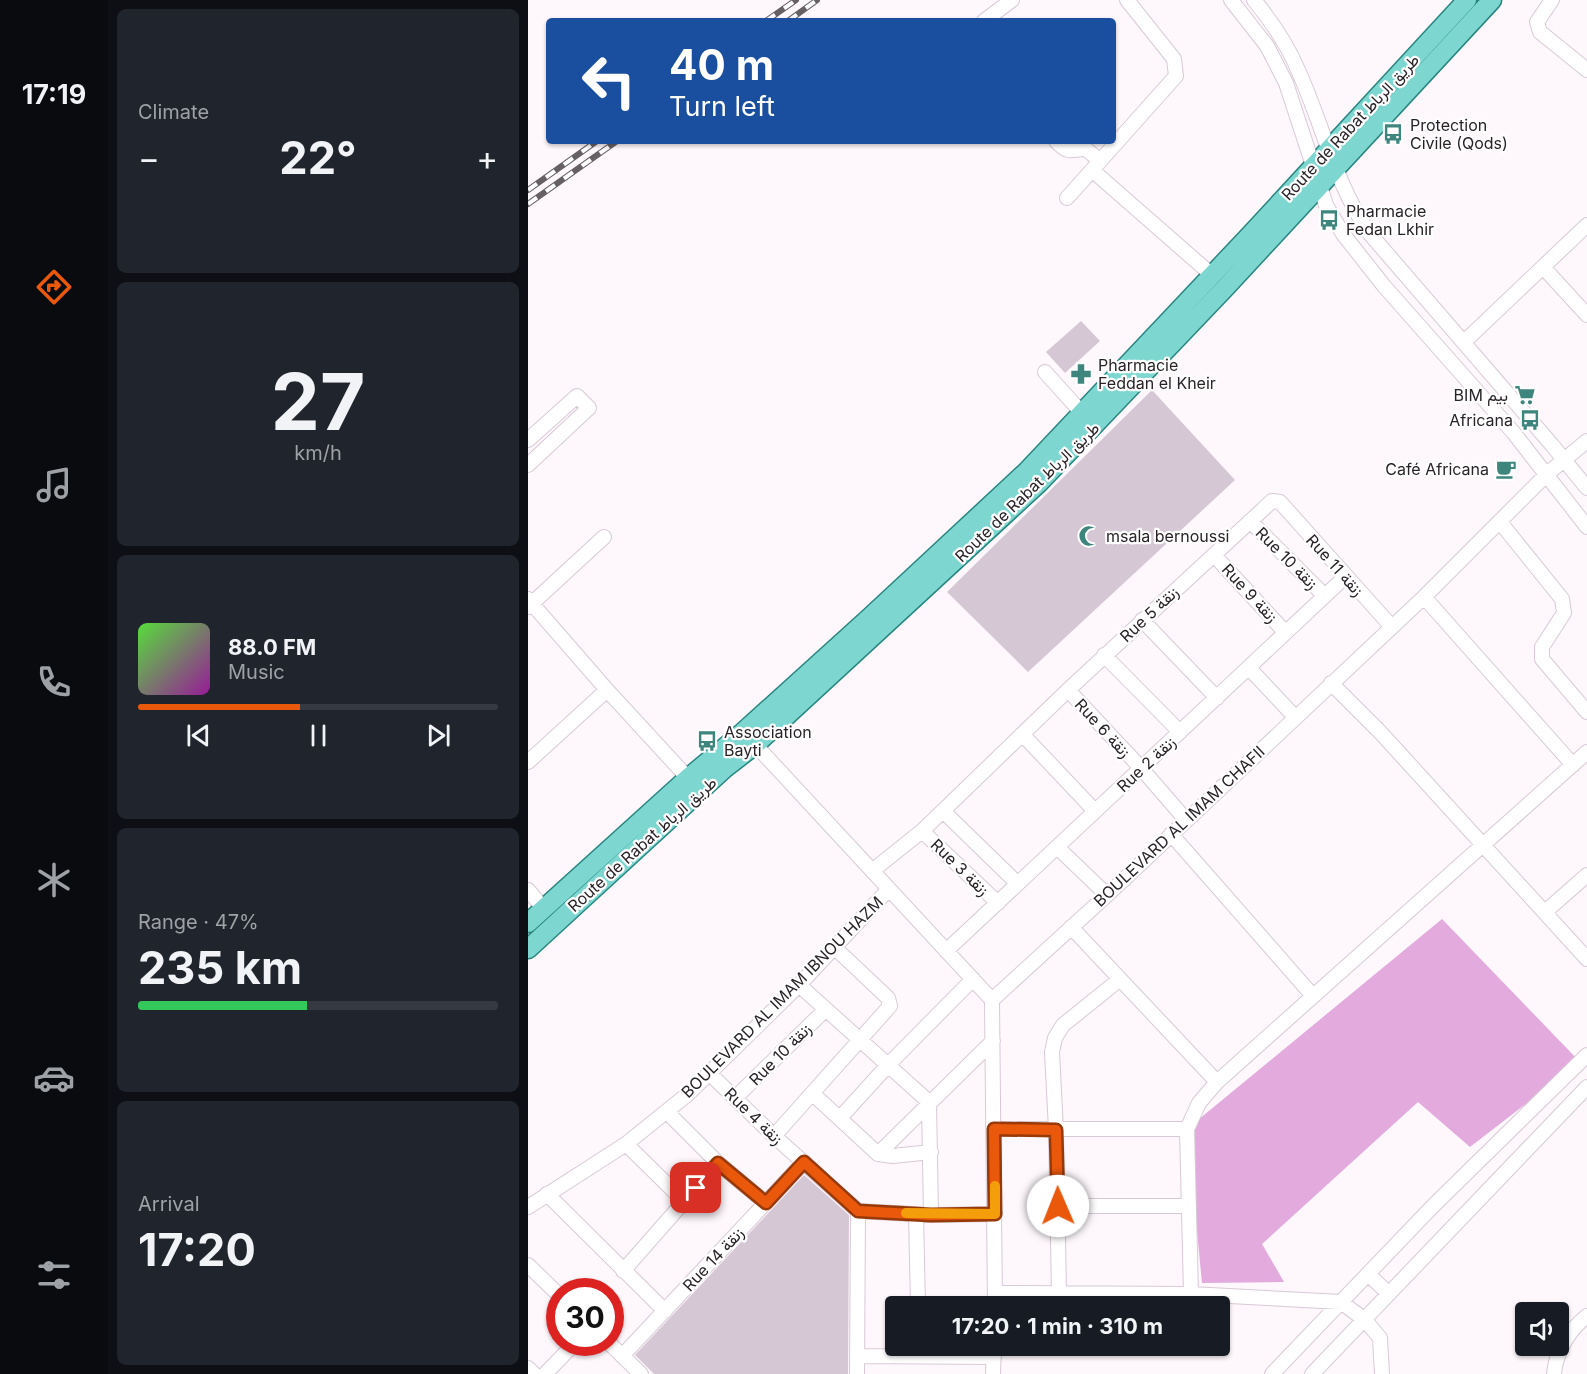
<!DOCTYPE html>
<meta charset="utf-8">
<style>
:root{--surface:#171b24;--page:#20242c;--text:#f1f3f6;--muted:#9ea1a6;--line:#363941;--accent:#ea580c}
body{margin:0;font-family:Inter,Vazirmatn,sans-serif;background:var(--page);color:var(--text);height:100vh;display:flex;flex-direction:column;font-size:22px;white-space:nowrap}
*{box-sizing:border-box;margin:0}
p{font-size:20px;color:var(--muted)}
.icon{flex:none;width:33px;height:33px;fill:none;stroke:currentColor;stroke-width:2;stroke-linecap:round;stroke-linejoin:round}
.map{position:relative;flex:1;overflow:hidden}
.sheet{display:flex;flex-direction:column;gap:9px;padding:9px;background:#0d0f14;width:420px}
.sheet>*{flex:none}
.hud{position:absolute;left:18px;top:18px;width:570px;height:126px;border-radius:6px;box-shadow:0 2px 4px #0004;background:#1a4fa0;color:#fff;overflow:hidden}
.buttons{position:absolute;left:987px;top:1302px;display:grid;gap:12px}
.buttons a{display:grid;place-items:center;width:54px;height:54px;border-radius:6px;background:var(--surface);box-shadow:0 2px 4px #0004;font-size:30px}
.speed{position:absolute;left:18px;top:1278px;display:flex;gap:12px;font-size:30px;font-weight:700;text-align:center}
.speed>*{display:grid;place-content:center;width:78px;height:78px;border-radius:50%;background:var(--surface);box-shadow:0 2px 4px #0004;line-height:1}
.speed .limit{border:9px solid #d22;background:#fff;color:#111}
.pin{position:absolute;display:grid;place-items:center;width:51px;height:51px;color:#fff;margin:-26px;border-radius:12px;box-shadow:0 3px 9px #0006}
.me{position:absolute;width:66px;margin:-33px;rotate:359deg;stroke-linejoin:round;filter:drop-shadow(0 0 4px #0008)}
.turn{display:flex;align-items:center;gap:21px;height:126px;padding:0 24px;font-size:27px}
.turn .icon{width:78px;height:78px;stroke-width:2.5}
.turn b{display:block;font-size:42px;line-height:51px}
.big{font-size:45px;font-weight:700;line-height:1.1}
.sheet .widget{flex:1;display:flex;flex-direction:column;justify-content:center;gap:9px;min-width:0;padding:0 21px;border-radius:9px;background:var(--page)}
.sheet .dial{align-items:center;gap:0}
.dial b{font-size:78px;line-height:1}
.song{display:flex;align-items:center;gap:18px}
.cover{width:72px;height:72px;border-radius:9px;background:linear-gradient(135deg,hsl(110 70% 55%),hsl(300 70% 35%))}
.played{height:6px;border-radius:3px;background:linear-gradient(90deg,var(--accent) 45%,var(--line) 45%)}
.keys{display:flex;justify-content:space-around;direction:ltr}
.heat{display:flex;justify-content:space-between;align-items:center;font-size:33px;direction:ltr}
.charge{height:9px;border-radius:4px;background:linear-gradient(90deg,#34c759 47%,var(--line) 0)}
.trip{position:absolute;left:357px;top:1296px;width:345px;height:60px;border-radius:6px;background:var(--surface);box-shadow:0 2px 4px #0004;font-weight:700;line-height:60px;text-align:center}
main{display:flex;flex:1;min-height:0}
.dock{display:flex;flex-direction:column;width:108px;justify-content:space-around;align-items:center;background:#090b0e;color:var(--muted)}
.dock .icon{width:42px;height:42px}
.dock .selected{color:var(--accent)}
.dock b{font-size:27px;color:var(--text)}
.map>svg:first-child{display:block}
</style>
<main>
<nav class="dock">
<b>17:19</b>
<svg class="icon selected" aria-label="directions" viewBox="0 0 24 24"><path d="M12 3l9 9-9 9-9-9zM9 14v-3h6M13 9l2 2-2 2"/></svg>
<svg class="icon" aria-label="music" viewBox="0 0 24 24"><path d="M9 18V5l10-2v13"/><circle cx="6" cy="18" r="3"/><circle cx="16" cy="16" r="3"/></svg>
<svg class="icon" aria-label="phone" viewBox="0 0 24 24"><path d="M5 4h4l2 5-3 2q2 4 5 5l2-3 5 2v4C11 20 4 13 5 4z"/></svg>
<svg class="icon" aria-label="climate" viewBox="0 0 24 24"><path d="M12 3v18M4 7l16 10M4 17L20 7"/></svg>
<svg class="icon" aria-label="car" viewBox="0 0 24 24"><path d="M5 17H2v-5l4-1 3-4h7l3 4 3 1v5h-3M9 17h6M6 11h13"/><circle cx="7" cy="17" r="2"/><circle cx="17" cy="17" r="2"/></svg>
<svg class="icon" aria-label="filters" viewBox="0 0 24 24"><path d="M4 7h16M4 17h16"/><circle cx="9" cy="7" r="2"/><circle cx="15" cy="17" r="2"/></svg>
</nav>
<section class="sheet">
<div class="widget"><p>Climate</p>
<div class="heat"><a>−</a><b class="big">22°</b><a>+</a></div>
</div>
<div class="widget dial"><b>27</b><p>km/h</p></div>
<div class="widget">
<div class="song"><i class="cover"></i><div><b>88.0 FM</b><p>Music</p></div></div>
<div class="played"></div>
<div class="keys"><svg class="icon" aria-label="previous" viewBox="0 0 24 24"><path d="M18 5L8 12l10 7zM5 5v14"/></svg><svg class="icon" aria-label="pause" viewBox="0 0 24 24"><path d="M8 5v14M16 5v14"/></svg><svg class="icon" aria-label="next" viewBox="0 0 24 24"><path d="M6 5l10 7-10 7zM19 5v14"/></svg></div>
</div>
<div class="widget"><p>Range · 47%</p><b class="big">235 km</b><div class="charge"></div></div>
<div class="widget"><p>Arrival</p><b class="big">17:20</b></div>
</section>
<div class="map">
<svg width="1059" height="1374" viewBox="0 0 1059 1374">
<rect width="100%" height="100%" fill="#fef8fd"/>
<path fill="#e2aadd" d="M914,919l138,143 -110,85 -52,-45 -156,142 22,38 -82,1 -15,-154z"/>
<path fill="#d6c7d4" d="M553,321l19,20 -35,32 -19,-21z
M624,390l83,90 -207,192 -81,-80z
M276,1175l45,40 -1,159h-194l-19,-19z"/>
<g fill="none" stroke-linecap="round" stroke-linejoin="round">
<g stroke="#d8c9d6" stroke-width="16">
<path id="minor" d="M703,0l36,46 19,37 40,122 17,29 41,52 129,146 74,95
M726,0c18,22 33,44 44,70 25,55 37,114 72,164l182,211 35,43
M1024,0l-15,22 3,10 47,38
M456,21l28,-21
M528,141c13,14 14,8 30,8l14,12
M564,170l120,105
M539,198l109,-122 -2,-17 -47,-59
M1015,267l44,48
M936,342l123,-117
M517,372l37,41
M0,440l49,-44 12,12 -61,57
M722,521l74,74
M972,522l62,77 2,14 -22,34v12l45,53
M686,555l71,77
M896,597l149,168
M0,599l79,91 81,88
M0,607l76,-70
M614,620l75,78
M576,655l76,77
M721,668l46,49
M803,683l50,50 206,226
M540,690l73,78 45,52
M494,734l73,77
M221,738l243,262
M0,762l79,-72
M415,811l74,72
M394,831l76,72
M643,834l142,162
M529,847l50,48
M344,871l50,-40 146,-141 204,-189 8,1 112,125
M0,890l16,19
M1017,912l42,-37
M543,927l146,155
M418,951l399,-374
M271,985l130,117 2,113
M181,1073l65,63 84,75 73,4 64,-1
M285,1094l65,60 15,2 38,-4
M207,1098l90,-88
M139,1112l51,51 48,40
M312,1118l49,-54 84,-85
M466,1129h193l4,165
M659,1129l12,-26 18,-21 370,-330
M246,1136l116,-130 -2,-8 -54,-51
M98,1144l58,57
M350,1154l115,-113
M19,1194l118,117
M530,1206h131
M0,1207l98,-63 62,-50 111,-109 90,-96
M388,1214l2,92
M0,1265l32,31
M95,1271l95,-108
M840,1274l21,20
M467,1293l196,1 150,8 24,18 15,18 2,36
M531,1293l-3,-163 -4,-78 3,-14 8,-13 56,-45
M467,1306l-3,-306 128,-117 304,-286 123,-123 40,-33
M80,1342l33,32
M94,1356l182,-194
M329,1356l137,1
M0,1368l6,6
M17,1374l31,-32
M329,1374l1,-163
M465,1374l1,-28
M744,1374l160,-167 155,-152
M784,1374l275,-287
M1026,1374c2,-23 15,-44 33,-58"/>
</g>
<g stroke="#288680" stroke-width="21">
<path id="major" d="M0,923l160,-145 55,-46 126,-114 158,-147 223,-236 217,-235
M0,949l196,-180 31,-24 284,-262 187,-196 266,-287"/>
</g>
<use href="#minor" stroke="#fff" stroke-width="14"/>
<use href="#major" stroke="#7dd7d0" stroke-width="18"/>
<g stroke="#666065" stroke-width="6">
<path id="rail" d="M238,21l30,-21
M260,21l29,-21
M0,190l69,-49
M0,204l89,-63"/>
</g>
<use href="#rail" stroke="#fff" stroke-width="4" stroke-dasharray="11" stroke-linecap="butt"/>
</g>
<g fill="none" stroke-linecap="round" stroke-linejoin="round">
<g stroke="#983908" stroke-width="15">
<path id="route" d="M168,1188l22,-25 48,40 38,-41 54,49 73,4 64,-1 -1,-85 62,1 2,76"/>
</g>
<use href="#route" stroke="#ea580c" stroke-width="10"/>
<path stroke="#f59e0b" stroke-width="10" d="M378,1213l89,1v-28"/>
</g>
<defs>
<g id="bus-bare" transform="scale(1.62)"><path d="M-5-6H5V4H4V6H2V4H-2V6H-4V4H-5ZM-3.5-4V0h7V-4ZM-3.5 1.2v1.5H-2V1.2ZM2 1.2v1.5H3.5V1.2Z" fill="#3e857d" stroke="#fff" stroke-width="2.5" paint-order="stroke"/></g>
<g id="pharmacy-bare" transform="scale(1.62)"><path d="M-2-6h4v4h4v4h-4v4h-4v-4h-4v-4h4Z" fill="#3e857d" stroke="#fff" stroke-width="2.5" paint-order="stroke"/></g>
<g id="supermarket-bare" transform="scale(1.62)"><path d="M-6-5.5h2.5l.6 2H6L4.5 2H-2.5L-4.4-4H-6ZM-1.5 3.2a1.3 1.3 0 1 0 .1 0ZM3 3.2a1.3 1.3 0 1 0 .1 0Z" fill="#3e857d" stroke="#fff" stroke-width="2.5" paint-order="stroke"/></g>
<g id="cafe-bare" transform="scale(1.62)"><path d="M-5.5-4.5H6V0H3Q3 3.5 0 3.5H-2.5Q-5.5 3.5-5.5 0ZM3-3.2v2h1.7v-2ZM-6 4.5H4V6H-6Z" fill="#3e857d" stroke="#fff" stroke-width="2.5" paint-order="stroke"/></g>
<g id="mosque-bare" transform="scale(1.62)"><path d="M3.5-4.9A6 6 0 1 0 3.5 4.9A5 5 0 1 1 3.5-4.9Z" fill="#3e857d" stroke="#fff" stroke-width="2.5" paint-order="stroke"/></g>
</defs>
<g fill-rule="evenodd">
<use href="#bus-bare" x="865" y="134"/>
<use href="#bus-bare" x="801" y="220"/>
<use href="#pharmacy-bare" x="553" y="374"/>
<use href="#supermarket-bare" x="997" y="395"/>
<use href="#bus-bare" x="1002" y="420"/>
<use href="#cafe-bare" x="978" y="469"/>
<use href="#mosque-bare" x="561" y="536"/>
<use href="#bus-bare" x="179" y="741"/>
</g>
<g text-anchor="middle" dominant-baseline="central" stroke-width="4.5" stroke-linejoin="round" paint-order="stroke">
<g font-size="16" fill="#292328" stroke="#fff" text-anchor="start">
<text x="882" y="125">Protection<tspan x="882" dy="18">Civile (Qods)</tspan></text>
<text x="818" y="211">Pharmacie<tspan x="818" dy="18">Fedan Lkhir</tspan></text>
<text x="570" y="365">Pharmacie<tspan x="570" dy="18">Feddan el Kheir</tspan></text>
<text x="980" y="395" text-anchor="end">BIM بيم</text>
<text x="985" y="420" text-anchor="end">Africana</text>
<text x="961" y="469" text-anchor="end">Café Africana</text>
<text x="578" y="536">msala bernoussi</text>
<text x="196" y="732">Association<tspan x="196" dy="18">Bayti</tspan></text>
</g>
<g font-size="16" fill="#292328" stroke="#fff">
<text transform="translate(822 127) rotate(-47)">Route de Rabat طريق الرباط</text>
<text transform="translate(499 492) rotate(-44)">Route de Rabat طريق الرباط</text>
<text transform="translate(759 558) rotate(45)">Rue 10 زنقة</text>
<text transform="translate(807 565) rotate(48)">Rue 11 زنقة</text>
<text transform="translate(722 593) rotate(47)">Rue 9 زنقة</text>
<text transform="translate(621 614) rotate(-43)">Rue 5 زنقة</text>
<text transform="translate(575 728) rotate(47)">Rue 6 زنقة</text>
<text transform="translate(618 764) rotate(-43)">Rue 2 زنقة</text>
<text transform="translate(651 826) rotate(-43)">BOULEVARD AL IMAM CHAFII</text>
<text transform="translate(114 844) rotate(-42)">Route de Rabat طريق الرباط</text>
<text transform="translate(432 867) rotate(44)">Rue 3 زنقة</text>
<text transform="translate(254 997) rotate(-45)">BOULEVARD AL IMAM IBNOU HAZM</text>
<text transform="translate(252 1054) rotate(-45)">Rue 10 زنقة</text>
<text transform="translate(226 1116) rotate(44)">Rue 4 زنقة</text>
<text transform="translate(185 1259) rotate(-47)">Rue 14 زنقة</text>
</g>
</g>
</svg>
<div class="buttons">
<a><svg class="icon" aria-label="sound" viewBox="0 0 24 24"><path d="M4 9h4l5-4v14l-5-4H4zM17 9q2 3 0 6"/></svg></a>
</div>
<div class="speed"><div class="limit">30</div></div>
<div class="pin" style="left:168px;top:1188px;background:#d93025"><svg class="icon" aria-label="arrive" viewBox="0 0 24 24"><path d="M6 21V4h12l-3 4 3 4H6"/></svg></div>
<svg class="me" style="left:530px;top:1206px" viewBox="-20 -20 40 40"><circle r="19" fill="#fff"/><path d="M0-13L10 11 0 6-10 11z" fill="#ea580c"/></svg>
<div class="trip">17:20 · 1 min · 310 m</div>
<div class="hud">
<div class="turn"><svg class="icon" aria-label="left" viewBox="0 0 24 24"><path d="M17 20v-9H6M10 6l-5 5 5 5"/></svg><div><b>40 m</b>Turn left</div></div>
</div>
</div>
</main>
